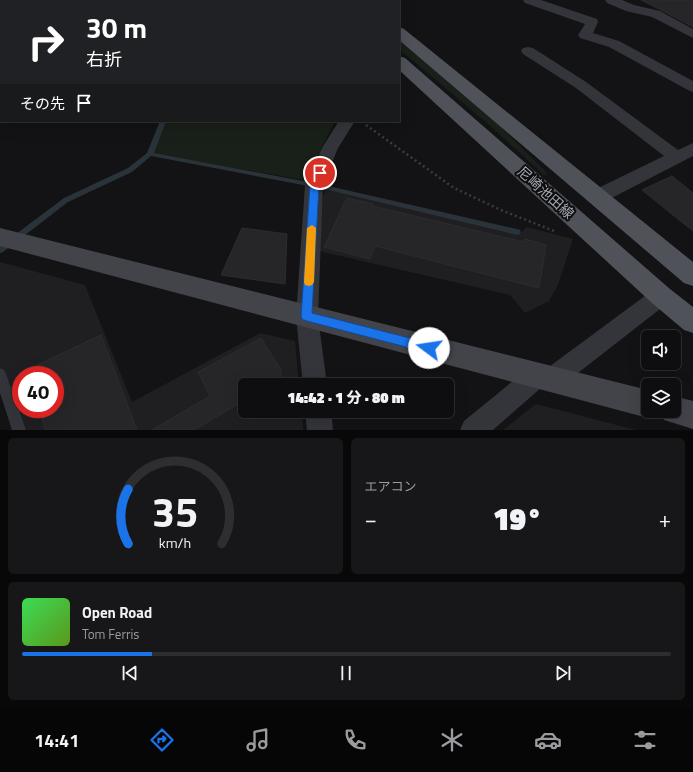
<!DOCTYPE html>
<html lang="ja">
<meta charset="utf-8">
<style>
:root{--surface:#0e0e10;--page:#171719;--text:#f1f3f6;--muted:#9b9c9f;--line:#2e2e30;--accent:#1a73e8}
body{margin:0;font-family:"Titillium Web","Noto Sans JP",sans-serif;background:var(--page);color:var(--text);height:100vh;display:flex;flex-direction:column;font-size:15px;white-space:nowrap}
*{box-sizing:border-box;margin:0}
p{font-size:13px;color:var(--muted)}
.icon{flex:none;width:22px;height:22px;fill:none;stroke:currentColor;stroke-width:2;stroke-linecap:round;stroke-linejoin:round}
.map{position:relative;height:430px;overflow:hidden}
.details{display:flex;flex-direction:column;gap:8px;padding:8px;background:#080809;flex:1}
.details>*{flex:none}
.banner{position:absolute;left:0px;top:0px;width:400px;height:122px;box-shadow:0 4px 16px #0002,0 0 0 1px var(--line);background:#202124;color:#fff;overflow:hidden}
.buttons{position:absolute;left:641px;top:330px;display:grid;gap:8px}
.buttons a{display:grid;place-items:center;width:40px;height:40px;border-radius:6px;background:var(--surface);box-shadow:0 4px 16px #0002,0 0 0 1px var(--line);font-size:20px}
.speed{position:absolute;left:12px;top:366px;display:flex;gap:8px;font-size:20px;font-weight:700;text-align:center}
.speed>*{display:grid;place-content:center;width:52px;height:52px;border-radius:50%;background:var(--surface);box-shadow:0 4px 16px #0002,0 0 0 1px var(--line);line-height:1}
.speed .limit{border:6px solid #d22;background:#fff;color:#111}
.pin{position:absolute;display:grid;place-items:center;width:34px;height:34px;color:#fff;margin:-17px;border:2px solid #fff;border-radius:50%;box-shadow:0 1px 4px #0007}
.me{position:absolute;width:44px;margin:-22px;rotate:284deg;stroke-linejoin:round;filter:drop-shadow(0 0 3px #0008)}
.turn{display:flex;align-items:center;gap:14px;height:84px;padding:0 20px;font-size:18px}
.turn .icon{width:52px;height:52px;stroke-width:2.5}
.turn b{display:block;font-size:28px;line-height:34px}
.then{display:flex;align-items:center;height:38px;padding:0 20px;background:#0003;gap:8px;font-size:15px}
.big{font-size:30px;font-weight:800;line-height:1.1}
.details .tile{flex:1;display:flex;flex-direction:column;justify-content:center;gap:6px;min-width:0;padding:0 14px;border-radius:6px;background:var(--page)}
.details .dial{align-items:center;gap:0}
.dial svg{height:104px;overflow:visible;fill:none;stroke:var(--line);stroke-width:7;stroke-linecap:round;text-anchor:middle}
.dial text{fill:var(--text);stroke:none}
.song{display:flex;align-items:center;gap:12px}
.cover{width:48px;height:48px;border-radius:6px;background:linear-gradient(135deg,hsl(130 70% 55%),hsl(90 70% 35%))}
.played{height:4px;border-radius:2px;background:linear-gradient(90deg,var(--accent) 20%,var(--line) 20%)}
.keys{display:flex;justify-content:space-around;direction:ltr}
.heat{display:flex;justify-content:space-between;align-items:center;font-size:22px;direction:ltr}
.details .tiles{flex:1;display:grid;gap:8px;grid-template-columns:1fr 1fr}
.tile:last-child{grid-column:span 2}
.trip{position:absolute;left:238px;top:378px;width:216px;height:40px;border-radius:6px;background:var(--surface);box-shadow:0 4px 16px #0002,0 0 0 1px var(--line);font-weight:800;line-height:40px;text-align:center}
.menu{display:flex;height:64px;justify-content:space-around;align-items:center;background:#060606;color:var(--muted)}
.menu .icon{width:28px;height:28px}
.menu .on{color:var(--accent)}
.menu b{font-size:18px;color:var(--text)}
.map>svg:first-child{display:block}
</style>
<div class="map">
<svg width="693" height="430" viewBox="0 0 693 430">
<rect width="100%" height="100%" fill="#131315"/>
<path fill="#1f1f22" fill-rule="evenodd" d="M325,189l193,46 9,-8 46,12 -15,46 -9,16 -24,12 -15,-18 -191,-44v-37z
M0,262l85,23 47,117 128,-69 35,8 4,44h-54v26h57l1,19h-279l-14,-46 -10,-17zM21,375h34v34h-34z
M536,404l100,26h-133z"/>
<path fill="#191f19" d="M399,39l96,82 53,53 -4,1 -56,-51 -89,-75z
M165,121h170l-30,59 -158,-27z"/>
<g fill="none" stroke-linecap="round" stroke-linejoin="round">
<path fill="#293339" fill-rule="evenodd" d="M160,121h6l-12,32 170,32 193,44 3,1 1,2 -1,2 -3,1 -193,-46 -173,-33 -19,16 -64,30 -65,50 -3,1v-7l64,-48 64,-30 19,-15z"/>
</g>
<path fill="#262629" stroke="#2d2d31" d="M641,0h52v27l-32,-17z
M672,176l21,17v38l-51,-41z
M347,198l26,6 -1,2 152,36 1,-3 21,6 -7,43 -164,-42 -5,13 -46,-12z
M242,228l45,6 -2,50 -64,-9z
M101,335l36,95h-92l-5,-21h15v-34h-24l-2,-6z
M261,338l20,32v8l-3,3 -7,4h-26v15l-51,30h-42l58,-34 -12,-24z"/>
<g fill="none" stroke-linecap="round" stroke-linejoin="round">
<path stroke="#3a3c41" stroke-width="2.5" stroke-dasharray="2 3" stroke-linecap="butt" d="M366,125l88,63 47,22 53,21"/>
<path fill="#34353a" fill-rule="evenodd" d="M0,368l4,2 2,4 20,56h-14l-12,-37z"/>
<path fill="#34353a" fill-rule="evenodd" d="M276,0h12v1h-12z
M523,0h18l56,19 1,3 -5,11 26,8 74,40v11l-5,-2 -79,-43 -29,-9 -2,-3 7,-11 -60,-21z
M605,0h17l12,5 26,6 33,18v9l-41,-21 -26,-6 -19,-8z
M528,47l5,1 53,34 92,68 15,-7v13l-89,46 -7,2 -7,-2 -2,-5 2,-5 74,-36 -88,-68 -53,-34 -2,-3 2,-3z
M0,85h1v10h-1z
M339,121h16l-17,27 -15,37 -5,132 9,68h-24l-7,-68 9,-132 17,-37z
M661,287l8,3 3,6 -3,6 -109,85 -9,3 -9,-3 -49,43h-33l4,-9 65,-53 8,-3 9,4 107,-79z
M305,411h26l2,19h-26z"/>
<path fill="#42444a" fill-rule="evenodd" d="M0,228l648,162v21h11l-1,3 -10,4 -648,-172z
M674,396l19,5v28l-29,-9 -4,-9h14z"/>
<path fill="#505259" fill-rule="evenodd" d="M324,0h14l1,1h-14z
M354,0h14l1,1h-14z
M399,27l5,2 289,233v24l-9,-3 -285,-243z
M399,56l6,2 265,231 23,18v26l-9,-3 -32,-27 -253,-233z"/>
</g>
<path fill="#1a73e8" stroke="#114b97" d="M320,170l4,3 -5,12 -7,128 117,30 4,1 1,4 -1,3 -4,2 -126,-33 -2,-3 9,-132 7,-14z"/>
<path fill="#f59e0b" d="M312,225l4,3 -2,54 -2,3 -3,1 -4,-1 -1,-3 3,-54z"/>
<g text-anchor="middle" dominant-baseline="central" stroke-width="4" stroke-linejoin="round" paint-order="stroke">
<g font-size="14" fill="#a4aab5" stroke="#0e0e10">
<text transform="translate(546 192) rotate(42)">尼崎池田線</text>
</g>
</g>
</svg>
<div class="buttons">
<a><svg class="icon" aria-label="sound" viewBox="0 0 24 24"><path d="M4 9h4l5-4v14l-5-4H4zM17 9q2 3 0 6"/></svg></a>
<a><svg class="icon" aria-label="layers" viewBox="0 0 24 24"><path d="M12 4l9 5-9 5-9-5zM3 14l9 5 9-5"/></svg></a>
</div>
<div class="speed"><div class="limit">40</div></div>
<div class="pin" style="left:320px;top:173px;background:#d93025"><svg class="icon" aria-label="arrive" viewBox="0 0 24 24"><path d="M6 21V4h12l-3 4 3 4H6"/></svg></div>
<svg class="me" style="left:429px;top:348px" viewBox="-20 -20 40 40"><circle r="19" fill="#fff"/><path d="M0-13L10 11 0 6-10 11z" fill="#1a73e8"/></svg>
<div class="trip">14:42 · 1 分 · 80 m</div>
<div class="banner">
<div class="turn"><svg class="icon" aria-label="right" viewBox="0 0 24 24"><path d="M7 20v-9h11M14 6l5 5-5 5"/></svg><div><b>30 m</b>右折</div></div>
<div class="then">その先<svg class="icon" aria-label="arrive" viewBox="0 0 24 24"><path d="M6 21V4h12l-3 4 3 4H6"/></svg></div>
</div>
</div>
<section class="details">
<div class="tiles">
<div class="tile dial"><svg viewBox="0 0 100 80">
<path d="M14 69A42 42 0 1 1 86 69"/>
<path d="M14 69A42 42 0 0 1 14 27" stroke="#1a73e8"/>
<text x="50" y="56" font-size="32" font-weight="700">35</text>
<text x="50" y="72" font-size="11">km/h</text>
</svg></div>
<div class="tile"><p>エアコン</p>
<div class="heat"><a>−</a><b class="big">19°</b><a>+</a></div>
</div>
<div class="tile">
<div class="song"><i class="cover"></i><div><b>Open Road</b><p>Tom Ferris</p></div></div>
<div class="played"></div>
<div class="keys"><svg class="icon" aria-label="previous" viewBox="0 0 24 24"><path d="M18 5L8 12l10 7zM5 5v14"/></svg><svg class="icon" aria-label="pause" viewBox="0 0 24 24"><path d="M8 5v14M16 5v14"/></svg><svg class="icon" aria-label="next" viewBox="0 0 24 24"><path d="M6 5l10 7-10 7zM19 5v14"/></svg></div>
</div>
</div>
</section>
<nav class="menu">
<b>14:41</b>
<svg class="icon on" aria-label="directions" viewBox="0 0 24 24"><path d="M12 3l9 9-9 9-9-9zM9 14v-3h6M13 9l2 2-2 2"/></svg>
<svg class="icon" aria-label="music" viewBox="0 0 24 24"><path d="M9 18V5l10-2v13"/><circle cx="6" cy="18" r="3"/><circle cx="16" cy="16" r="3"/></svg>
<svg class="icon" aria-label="phone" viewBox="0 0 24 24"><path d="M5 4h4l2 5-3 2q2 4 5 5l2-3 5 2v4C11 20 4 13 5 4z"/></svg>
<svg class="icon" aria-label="climate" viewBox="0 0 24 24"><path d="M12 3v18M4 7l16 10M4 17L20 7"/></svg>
<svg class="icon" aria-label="car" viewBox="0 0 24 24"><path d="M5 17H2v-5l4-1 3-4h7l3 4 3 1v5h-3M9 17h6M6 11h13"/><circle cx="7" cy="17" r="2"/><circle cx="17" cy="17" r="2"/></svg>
<svg class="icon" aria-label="filters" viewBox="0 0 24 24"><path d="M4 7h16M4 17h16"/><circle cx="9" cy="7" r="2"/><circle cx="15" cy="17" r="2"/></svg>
</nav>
